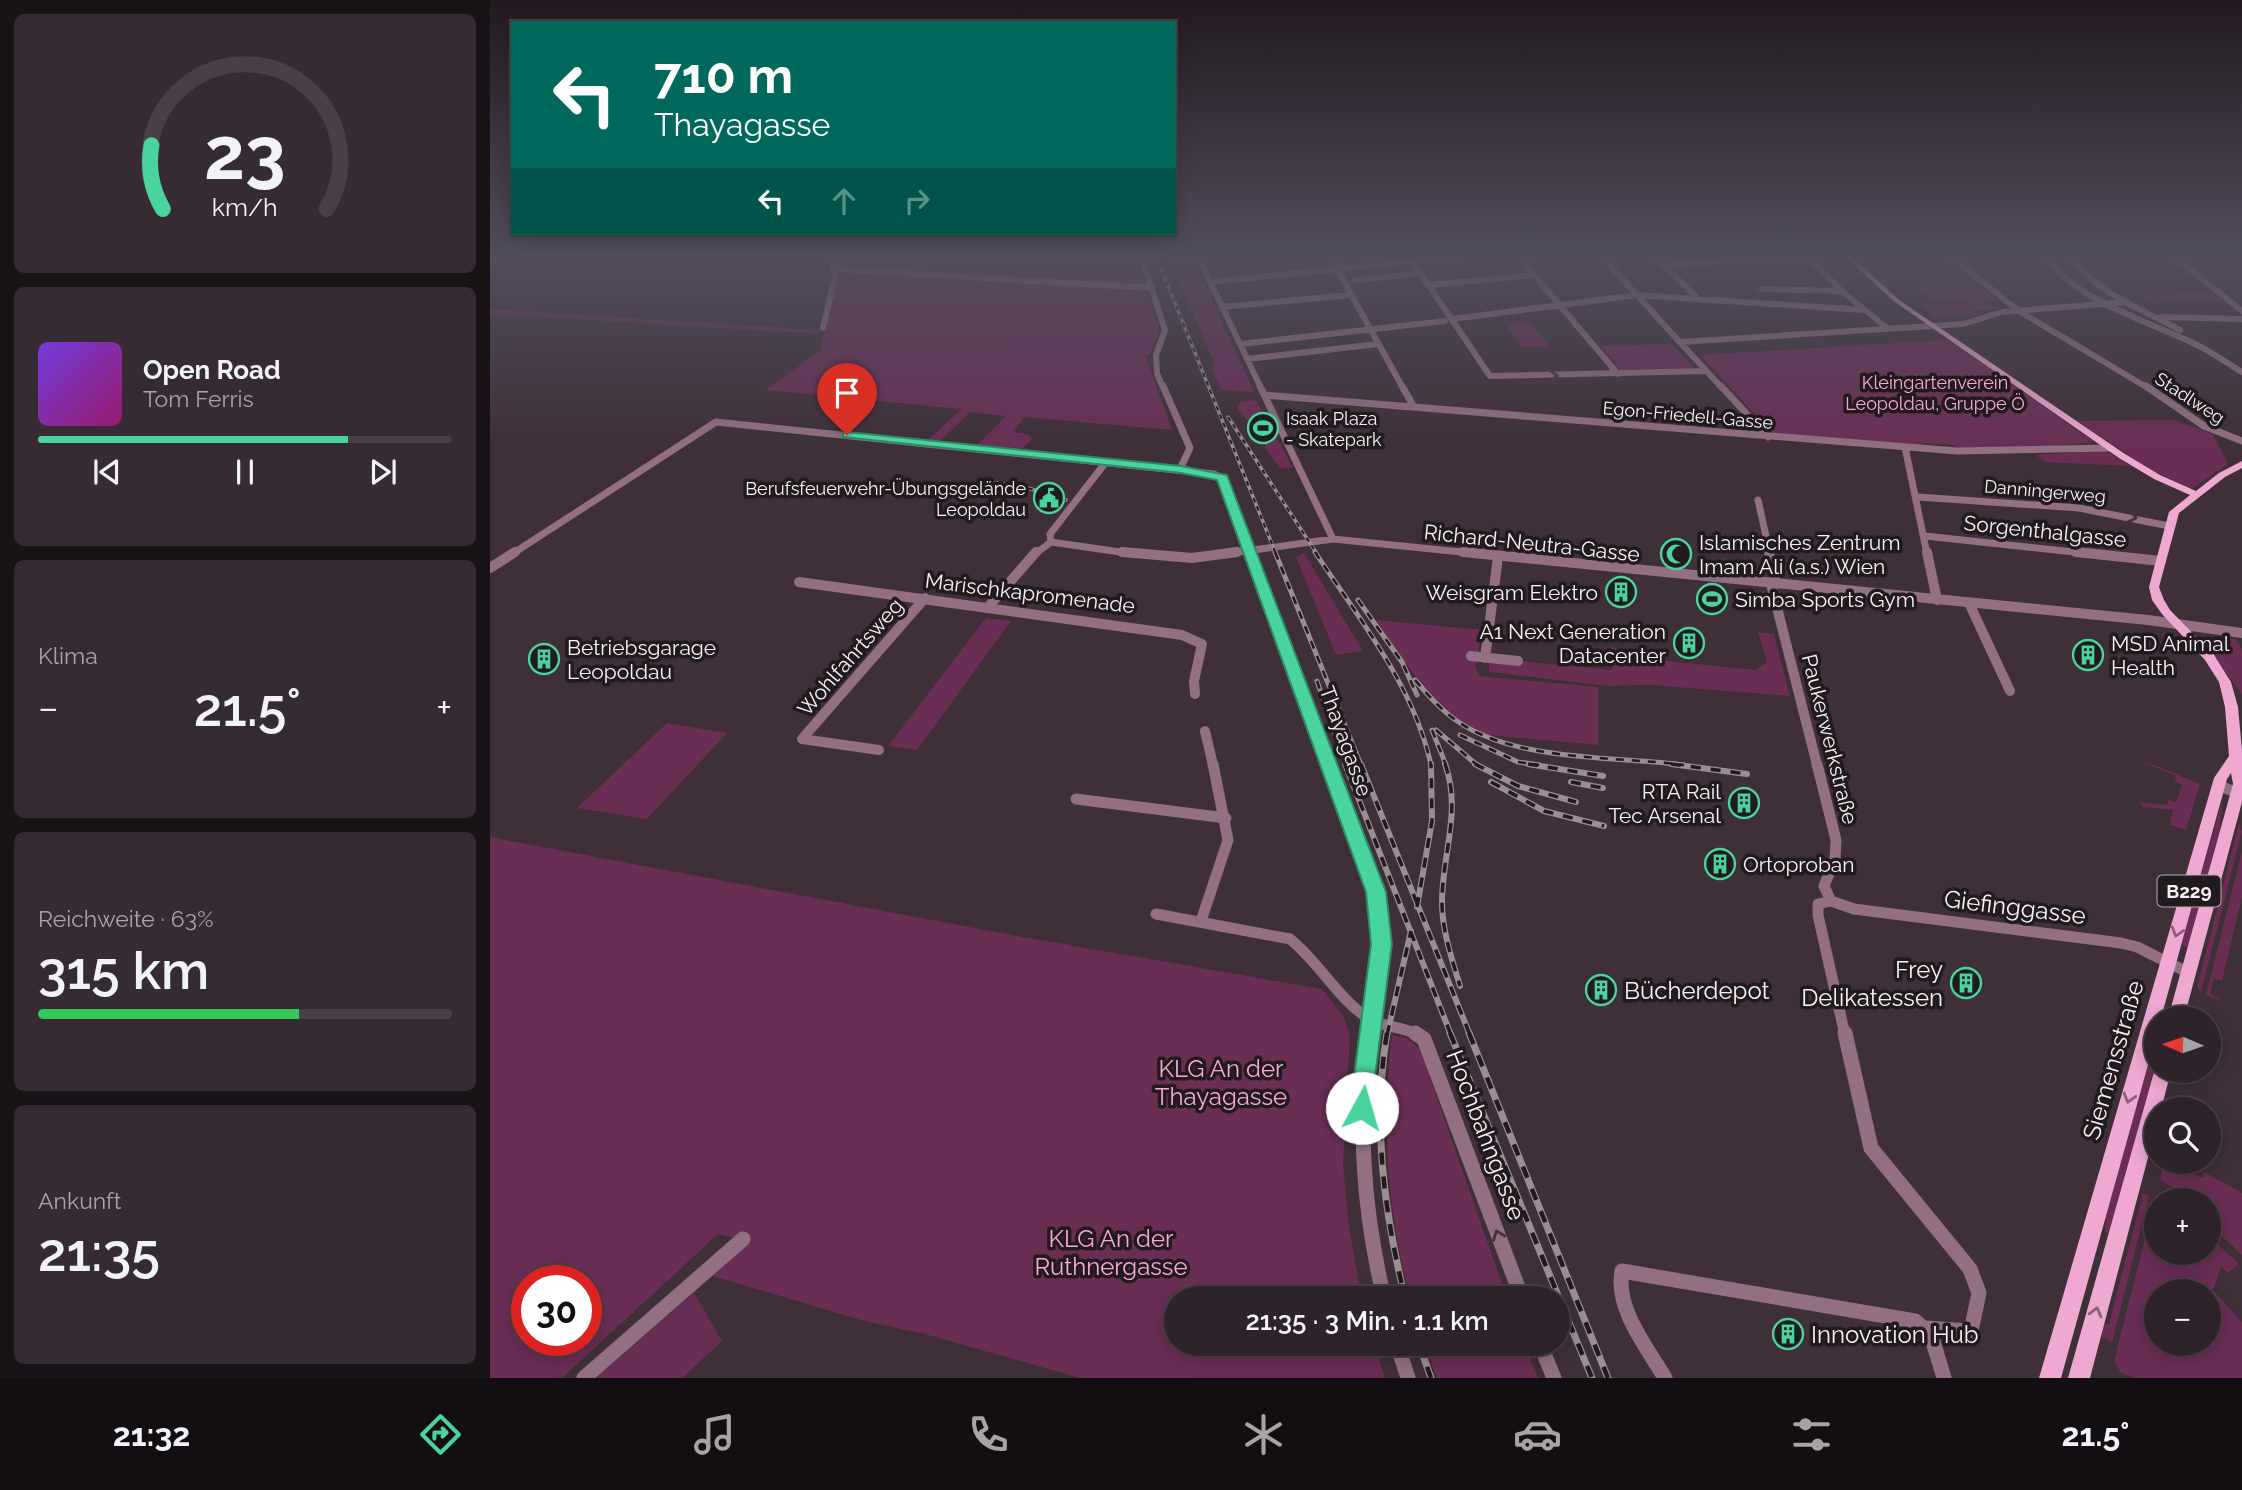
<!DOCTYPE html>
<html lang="de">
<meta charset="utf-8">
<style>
:root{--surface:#2e232a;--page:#362b32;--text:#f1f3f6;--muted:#a7a4a8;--line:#494047;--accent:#49d49d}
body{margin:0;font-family:Raleway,sans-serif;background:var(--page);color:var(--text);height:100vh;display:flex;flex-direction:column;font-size:26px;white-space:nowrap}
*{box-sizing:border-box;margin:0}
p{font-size:23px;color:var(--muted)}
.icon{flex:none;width:38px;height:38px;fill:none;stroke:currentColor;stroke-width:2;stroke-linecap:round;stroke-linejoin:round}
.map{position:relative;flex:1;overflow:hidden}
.side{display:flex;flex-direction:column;gap:14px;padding:14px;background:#191317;width:490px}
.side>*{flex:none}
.guide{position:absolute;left:21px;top:21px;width:665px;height:214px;border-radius:0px;box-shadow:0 4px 18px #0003,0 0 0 2px var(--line);background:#00695c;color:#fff;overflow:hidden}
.needle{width:46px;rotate:272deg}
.tools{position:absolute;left:1654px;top:1006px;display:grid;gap:14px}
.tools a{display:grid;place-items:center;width:77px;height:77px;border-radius:50%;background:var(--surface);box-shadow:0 4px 18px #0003,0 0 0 2px var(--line);font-size:35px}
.speed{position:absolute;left:21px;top:1265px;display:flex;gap:14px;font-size:35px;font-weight:700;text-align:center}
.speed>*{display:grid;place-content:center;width:91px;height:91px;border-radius:50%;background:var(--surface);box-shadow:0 4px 18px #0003,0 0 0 2px var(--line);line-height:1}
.speed .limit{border:10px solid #d22;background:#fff;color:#111}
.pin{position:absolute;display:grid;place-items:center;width:60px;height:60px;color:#fff;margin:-72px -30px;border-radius:50% 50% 50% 0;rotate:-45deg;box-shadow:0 0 7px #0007}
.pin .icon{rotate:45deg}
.me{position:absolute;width:77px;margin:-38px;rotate:6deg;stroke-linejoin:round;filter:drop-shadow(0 0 5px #0008)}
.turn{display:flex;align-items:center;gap:24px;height:147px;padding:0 28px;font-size:32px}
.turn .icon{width:91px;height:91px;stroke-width:2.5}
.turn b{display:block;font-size:49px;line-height:60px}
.lanes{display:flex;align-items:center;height:66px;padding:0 28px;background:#0003;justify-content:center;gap:35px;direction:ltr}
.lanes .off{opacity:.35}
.big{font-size:52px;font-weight:600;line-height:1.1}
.side .card{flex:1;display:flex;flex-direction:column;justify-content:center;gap:10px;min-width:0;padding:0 24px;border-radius:10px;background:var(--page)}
.side .dial{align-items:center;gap:0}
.dial svg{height:182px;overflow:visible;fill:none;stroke:var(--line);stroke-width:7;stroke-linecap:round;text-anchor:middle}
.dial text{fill:var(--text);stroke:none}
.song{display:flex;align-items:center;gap:21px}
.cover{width:84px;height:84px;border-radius:10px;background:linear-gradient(135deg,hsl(260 70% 55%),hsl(320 70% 35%))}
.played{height:7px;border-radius:4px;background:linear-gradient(90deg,var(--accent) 75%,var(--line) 75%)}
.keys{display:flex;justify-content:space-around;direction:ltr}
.heat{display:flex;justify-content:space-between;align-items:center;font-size:38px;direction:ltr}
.charge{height:10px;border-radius:5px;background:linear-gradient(90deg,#34c759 63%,var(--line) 0)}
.trip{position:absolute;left:674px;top:1286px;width:406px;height:70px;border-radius:35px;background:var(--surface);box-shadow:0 4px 18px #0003,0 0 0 2px var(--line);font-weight:600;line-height:70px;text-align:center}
.tabs{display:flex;height:112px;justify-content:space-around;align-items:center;background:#120e11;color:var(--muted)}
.tabs .icon{width:49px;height:49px}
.tabs .active{color:var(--accent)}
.tabs b{font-size:32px;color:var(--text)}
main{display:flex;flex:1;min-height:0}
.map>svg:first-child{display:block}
</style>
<main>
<section class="side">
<div class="card dial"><svg viewBox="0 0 100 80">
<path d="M14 69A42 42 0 1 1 86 69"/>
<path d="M14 69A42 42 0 0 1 9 41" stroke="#49d49d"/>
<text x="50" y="56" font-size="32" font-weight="700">23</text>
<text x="50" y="72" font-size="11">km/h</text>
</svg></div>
<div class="card">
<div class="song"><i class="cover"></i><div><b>Open Road</b><p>Tom Ferris</p></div></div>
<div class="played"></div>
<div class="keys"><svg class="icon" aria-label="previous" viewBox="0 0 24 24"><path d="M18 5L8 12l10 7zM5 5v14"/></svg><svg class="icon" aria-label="pause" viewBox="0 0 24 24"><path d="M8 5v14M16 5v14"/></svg><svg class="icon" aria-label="next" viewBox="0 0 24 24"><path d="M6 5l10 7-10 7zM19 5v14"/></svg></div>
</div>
<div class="card"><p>Klima</p>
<div class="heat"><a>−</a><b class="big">21.5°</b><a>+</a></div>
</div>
<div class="card"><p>Reichweite · 63%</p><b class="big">315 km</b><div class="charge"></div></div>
<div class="card"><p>Ankunft</p><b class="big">21:35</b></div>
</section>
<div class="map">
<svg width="1752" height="1378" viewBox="0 0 1752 1378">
<rect width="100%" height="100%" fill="#3e2f38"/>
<path fill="#6a2e55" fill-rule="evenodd" d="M349,256h297l10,30 -311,-18z
M678,256h24l62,136 -33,-2 -8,-18v-12z
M349,270l307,19 14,41 -10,24 -5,1 27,75 -148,-13 -10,15 14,2 4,5 -10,10 -45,-4 29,-29 -36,-4 -30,29 -12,-1 33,-31 -196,-19 55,-39z
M1487,284l22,17h-14l12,8 -23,2 -11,-8 11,-2 -40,1 -22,-17z
M1641,290l80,2 12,10 -70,1z
M1471,303l18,12 -43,2 -17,-12z
M0,309l330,21 -1,4 -329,-20z
M1040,322l19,24 -27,1 -15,-22z
M1459,340l145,102 -51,5 -86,1 -4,-3 -32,-2 1,3 -147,-10 -75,-81z
M1182,344l23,25 -75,1 -19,-24z
M766,400l37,68h-13l-15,-20v-6l-28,-34 3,-6z
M1683,420l40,14 15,30 -35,24 -6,-1 -39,-19 -71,-47z
M1611,451l9,2 20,13 -85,-4 -9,-7z
M814,553l59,98 -27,4 -40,-98z
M496,618l25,3 -94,129 -29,-4z
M886,620l107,10 -8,35 4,11 119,11v58l-111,-10c-55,-26 -78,-67 -111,-115z
M1268,632l16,2 16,62 -139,-11 -43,1 -119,-14v-9l29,3v-5l94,9 -1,-24 17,11 127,13 12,-8z
M1727,637l18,2 7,10v45l-41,-54z
M177,723l60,10 -80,86 -70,-11z
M1656,762l54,22 -14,46 -16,-5 3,-15 -30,-3 -4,-5 30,3 -2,-5 9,3 6,-18 -7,-4 1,-5 -29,-12 -2,3z
M1733,799l-4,36 -31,113 -8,-4z
M1749,823l3,9 -41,160 -4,-5z
M0,837l527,99 305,53 22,28 6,19 -7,128 6,64 13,70h-186v46h198l11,34h-305l-155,-44 -64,-14 -151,-45 34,-35 -26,-6 -156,144h-72zM37,1281h59v59h-59z
M1752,852v44l-20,85 -8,-3 -4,16 18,9 -22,-8z
M1666,1029v36l-47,169 -4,-2 1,-17z
M902,1035l16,4 12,10 87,249h-97c-23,-94 -29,-166 -18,-263z
M1674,1162h8l27,15h4l1,-5 38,21v62l-33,-31 -1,-24h-22v-5l-26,-15z
M1653,1193l6,3 -37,147 -10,-6 1,-14 6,1z
M1664,1204l2,49h52l1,-17 30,28 -11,9 -7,-6 -8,23 29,32v56h-107l-14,-5 -7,-12zM1666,1292h52v52h-52z
M204,1293l28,48 -40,37h-86z
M934,1344h100l14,34h-101z"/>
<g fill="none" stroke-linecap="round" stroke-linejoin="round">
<path stroke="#926f83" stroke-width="6" d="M318,256l27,1
M651,256l24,74 -9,25 1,18 6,15
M708,256l63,132
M840,256l73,132
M1032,256l12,19 84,99
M1111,256l121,132
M1165,256l43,43
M1317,256l35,35 46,38
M1460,256l69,55 129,77
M1554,256c36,46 96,62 147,86 18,8 34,20 51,30
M1581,256c25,38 71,53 109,74
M1683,256l69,55
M923,262l77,114 216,-5
M1173,265l134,-9
M343,269l319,19
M865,280l67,-7
M720,282l255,-26
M940,285l104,-10
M1272,289l80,2
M732,307l128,-12
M1670,317l82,2
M962,319l185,-24 227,15
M333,328l12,-52 1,-20
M1190,342l283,-18 39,-12 125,-10
M750,344l205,-23
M757,359l131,-15"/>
<path stroke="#926f83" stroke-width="7" d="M673,386l27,62 -10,21
M770,386l73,153
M912,386l12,21
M1231,386l47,51
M1656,386l58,40 38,15
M775,395l692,56 153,-3
M1415,447l22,107
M1428,497l161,11 90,18
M1268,500l12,54
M1435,536l167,18
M561,542l83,12
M561,542l-1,-8 56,-72
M22,554l204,-132 498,52 11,7 24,66
M545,554l16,-12
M734,554l109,-15 148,15"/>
<path stroke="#926f83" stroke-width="10" d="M632,552l70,6 45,-6
M973,552l685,68 94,13
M1279,552l7,32
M1437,552l10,48
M1586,552l85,9
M763,557l78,208
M0,568l25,-16
M309,582l383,53 20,9 -8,37 1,13
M1281,584l46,181
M1479,603l41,88
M499,606l47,-54
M981,656l47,5
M995,658l13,-101
M715,731l8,34
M312,739l123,-141
M312,739l77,11"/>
<path stroke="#926f83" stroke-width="11" d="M840,764l44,125 6,58 -10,88
M1327,764l19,76 -1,19 -11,27 7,15 23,8 267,34 16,4 52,26
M1730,786l22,9
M586,799l150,19
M1341,901l-13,3v11l27,120
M666,914l134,25c30,24 48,61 81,81 15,8 32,6 47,15
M711,921l27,-81 -15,-76"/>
<path stroke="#926f83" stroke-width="15" d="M880,1033c-13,91 -7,176 14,265
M925,1033l9,6 98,259
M1355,1033l26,115 99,121 9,24 -8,38 -45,-3
M907,1344l11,34
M1050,1344l14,34
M94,1378l159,-139
M1175,1378c-18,-31 -50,-69 -43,-107l293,50 16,14 13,43"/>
<path fill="#efa8d2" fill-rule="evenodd" d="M1354,256h7l48,44 226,154 35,21 36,16 23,-18 23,-12v7l-17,9 -46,36 -20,74 5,13 6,10 44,45 17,27 7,25 4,43v52l-58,216h-16l65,-234 -2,-11 -4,6 -66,239h-5v18l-95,342h-22l175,-600 15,-22 -4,-49 -6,-25 -14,-22 -43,-46 -10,-14 -3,-13 20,-75 21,-17 -36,-16 -35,-21 -224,-156z
M1666,1065v6h15l-10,39h-5v17l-66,251h-22z"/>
<g stroke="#9a8d94" stroke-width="3.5">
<path id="rail-far3" d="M666,256l120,298
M738,417l89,137
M494,481l44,7 38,12"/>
</g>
<g stroke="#9a8d94" stroke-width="5">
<path id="rail-far2" d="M785,552l86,213
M825,552c44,67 99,134 116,213
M868,600l44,62 15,33
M925,680c13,15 26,30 42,41 59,41 158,35 227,44
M827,681l29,84
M942,730l14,35
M946,730l41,35
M970,735l58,27 21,3"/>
</g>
<g stroke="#9a8d94" stroke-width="6">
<path id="rail-far1" d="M855,764l106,271
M871,764l109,271
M955,764c17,46 -3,91 -3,138 0,29 10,57 18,84
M985,764l43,22 58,16
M1038,764l75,12
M1181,764l76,10
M1001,782l53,29 60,15
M1081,782l32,6
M927,907l15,-86 -1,-57
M897,1035l24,-104"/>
</g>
<g stroke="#9a8d94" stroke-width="7">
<path id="rail" d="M897,1033c-15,90 -3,178 18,265
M960,1033l142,345
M979,1033l139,345
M929,1344l12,34"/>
</g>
<use href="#rail-far3" stroke="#211a1e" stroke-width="2" stroke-dasharray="4.5" stroke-linecap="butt"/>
<use href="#rail-far2" stroke="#211a1e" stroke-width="2.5" stroke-dasharray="8" stroke-linecap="butt"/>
<use href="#rail-far1" stroke="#211a1e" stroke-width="3.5" stroke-dasharray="10" stroke-linecap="butt"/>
<use href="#rail" stroke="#211a1e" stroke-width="4.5" stroke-dasharray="12" stroke-linecap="butt"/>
<path stroke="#926f83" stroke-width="7" d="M759,547l3,7"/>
<path stroke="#926f83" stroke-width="10" d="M761,552l2,5"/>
</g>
<defs><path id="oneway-chevron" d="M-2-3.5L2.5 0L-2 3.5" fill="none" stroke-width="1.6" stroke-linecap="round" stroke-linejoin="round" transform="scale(1.75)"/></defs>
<g stroke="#43343c">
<use href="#oneway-chevron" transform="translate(1063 376) rotate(-2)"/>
<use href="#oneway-chevron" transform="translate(1642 517) rotate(13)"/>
<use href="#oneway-chevron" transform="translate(1008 1235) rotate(-111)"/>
</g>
<g stroke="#886178">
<use href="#oneway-chevron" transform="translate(1687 932) rotate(107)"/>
<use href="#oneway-chevron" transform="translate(1639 1098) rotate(106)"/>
<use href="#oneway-chevron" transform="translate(1606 1312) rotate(-75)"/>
</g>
<linearGradient id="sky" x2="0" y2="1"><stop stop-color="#221a1f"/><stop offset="0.57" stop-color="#524d5e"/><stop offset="1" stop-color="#524d5e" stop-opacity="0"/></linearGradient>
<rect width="1752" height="449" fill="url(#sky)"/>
<path fill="#49d49d" stroke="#2f8a66" stroke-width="2" d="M357,432l334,34 46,9 159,417 6,52 -22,172 -8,4 -9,-4 -3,-8 21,-164 -5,-52 -149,-412 -36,-7 -338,-36v-4z"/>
<defs>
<g id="stadium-ring" transform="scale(1.575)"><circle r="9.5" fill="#211a1e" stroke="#49d49d" stroke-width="1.5"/><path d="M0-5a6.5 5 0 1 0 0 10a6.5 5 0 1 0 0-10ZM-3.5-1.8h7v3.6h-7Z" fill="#49d49d"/></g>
<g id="civic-ring" transform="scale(1.575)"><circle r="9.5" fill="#211a1e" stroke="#49d49d" stroke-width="1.5"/><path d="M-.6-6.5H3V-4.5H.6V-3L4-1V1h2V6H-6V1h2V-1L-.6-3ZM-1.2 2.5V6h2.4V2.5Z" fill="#49d49d"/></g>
<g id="mosque-ring" transform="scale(1.575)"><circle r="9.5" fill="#211a1e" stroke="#49d49d" stroke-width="1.5"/><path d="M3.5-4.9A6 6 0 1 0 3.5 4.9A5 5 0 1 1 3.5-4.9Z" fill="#49d49d"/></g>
<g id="building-ring" transform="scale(1.575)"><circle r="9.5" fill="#211a1e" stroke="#49d49d" stroke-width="1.5"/><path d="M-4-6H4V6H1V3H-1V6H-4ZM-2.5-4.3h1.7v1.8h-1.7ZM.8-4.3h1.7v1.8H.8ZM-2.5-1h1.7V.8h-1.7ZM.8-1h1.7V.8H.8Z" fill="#49d49d"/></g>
</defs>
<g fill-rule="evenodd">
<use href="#stadium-ring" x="773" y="428"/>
<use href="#civic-ring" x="559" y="498"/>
<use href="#mosque-ring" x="1186" y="554"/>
<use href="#building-ring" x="1131" y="592"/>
<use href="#stadium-ring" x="1222" y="599"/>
<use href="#building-ring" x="1199" y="643"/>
<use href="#building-ring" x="1598" y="655"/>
<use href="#building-ring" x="54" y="659"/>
<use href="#building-ring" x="1254" y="803"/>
<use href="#building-ring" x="1230" y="864"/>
<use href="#building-ring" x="1476" y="983"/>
<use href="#building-ring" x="1111" y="990"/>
<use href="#building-ring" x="1298" y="1334"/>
</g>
<g text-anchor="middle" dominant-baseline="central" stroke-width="7" stroke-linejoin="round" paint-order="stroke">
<g font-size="18" fill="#fba7da" stroke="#211a1e">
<text x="1445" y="382">Kleingartenverein<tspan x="1445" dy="21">Leopoldau, Gruppe Ö</tspan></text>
</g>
<g font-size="18" fill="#f9eff4" stroke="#211a1e">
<text transform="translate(1700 398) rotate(33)">Stadlweg</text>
<text transform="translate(1198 415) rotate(5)">Egon-Friedell-Gasse</text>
<text transform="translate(1555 491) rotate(5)">Danningerweg</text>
</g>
<g font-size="18" fill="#f9eff4" stroke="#211a1e" text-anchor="start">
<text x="796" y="418">Isaak Plaza<tspan x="796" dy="21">- Skatepark</tspan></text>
<text x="536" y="488" text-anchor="end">Berufsfeuerwehr-Übungsgelände<tspan x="536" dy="21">Leopoldau</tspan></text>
</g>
<rect fill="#211a1e" stroke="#b8afb4" stroke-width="2" x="1667.5" y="875.5" width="63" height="31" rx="5"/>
<g font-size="19" font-weight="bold" fill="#f9eff4">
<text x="1699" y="891">B229</text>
</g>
<g font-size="21" fill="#f9eff4" stroke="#211a1e">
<text transform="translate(1555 531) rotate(6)">Sorgenthalgasse</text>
<text transform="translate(1042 543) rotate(6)">Richard-Neutra-Gasse</text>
<text transform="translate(540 593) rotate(7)">Marischkapromenade</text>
<text transform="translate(360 657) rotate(-49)">Wohlfahrtsweg</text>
<text transform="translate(1340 739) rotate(76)">Paukerwerkstraße</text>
<text transform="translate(856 741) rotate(70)">Thayagasse</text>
</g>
<g font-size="21" fill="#f9eff4" stroke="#211a1e" text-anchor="start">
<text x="1209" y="542">Islamisches Zentrum<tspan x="1209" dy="24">Imam Ali (a.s.) Wien</tspan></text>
<text x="1108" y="592" text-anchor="end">Weisgram Elektro</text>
<text x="1245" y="599">Simba Sports Gym</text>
<text x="1176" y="631" text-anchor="end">A1 Next Generation<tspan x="1176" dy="24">Datacenter</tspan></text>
<text x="1621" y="643">MSD Animal<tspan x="1621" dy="24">Health</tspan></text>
<text x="77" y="647">Betriebsgarage<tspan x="77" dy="24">Leopoldau</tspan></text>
<text x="1231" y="791" text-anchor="end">RTA Rail<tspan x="1231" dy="24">Tec Arsenal</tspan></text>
<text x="1253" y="864">Ortoproban</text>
</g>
<g font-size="24" fill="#f9eff4" stroke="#211a1e">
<text transform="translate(1525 907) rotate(7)">Giefinggasse</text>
<text transform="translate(1623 1060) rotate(-74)">Siemensstraße</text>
<text transform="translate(996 1135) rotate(69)">Hochbahngasse</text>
</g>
<g font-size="24" fill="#f9eff4" stroke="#211a1e" text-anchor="start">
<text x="1453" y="969" text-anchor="end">Frey<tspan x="1453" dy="28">Delikatessen</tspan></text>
<text x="1134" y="990">Bücherdepot</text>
<text x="1321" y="1334">Innovation Hub</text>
</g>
<g font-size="24" fill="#fba7da" stroke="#211a1e">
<text x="731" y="1068">KLG An der<tspan x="731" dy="28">Thayagasse</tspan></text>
<text x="621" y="1238">KLG An der<tspan x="621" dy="28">Ruthnergasse</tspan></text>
</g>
</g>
</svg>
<div class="tools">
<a><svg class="needle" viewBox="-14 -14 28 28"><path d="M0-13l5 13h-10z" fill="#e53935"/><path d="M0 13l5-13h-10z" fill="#a7a4a8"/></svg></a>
<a><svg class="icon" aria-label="search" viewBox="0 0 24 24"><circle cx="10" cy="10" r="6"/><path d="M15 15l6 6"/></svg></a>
<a>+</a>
<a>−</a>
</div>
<div class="speed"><div class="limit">30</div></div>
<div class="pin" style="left:357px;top:435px;background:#d93025"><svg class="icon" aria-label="arrive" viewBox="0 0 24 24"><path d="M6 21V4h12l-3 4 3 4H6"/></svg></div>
<svg class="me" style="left:872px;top:1108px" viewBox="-20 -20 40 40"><circle r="19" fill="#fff"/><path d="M0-13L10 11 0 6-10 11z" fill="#49d49d"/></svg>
<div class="trip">21:35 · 3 Min. · 1.1 km</div>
<div class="guide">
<div class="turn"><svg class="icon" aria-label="left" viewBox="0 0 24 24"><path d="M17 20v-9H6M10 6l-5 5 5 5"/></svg><div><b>710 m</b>Thayagasse</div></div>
<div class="lanes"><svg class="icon" aria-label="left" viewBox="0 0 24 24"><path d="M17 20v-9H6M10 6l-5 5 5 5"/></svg><svg class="icon off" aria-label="ahead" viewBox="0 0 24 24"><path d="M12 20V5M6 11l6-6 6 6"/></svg><svg class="icon off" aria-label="right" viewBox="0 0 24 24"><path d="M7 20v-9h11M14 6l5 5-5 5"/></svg></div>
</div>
</div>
</main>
<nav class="tabs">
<b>21:32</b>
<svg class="icon active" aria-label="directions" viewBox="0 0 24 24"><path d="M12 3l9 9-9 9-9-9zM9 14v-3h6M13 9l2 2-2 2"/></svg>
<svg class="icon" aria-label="music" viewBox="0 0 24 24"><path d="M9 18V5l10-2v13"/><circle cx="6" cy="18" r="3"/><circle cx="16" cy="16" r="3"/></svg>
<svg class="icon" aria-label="phone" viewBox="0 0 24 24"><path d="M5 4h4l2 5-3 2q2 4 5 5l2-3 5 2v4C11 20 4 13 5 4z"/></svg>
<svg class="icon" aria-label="climate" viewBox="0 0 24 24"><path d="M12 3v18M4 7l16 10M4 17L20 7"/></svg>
<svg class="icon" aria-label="car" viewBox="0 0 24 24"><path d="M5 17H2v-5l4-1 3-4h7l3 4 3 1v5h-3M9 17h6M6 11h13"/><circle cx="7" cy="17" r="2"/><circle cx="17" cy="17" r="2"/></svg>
<svg class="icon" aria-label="filters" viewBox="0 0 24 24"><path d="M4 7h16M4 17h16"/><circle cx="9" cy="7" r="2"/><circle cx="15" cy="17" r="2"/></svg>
<b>21.5°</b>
</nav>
